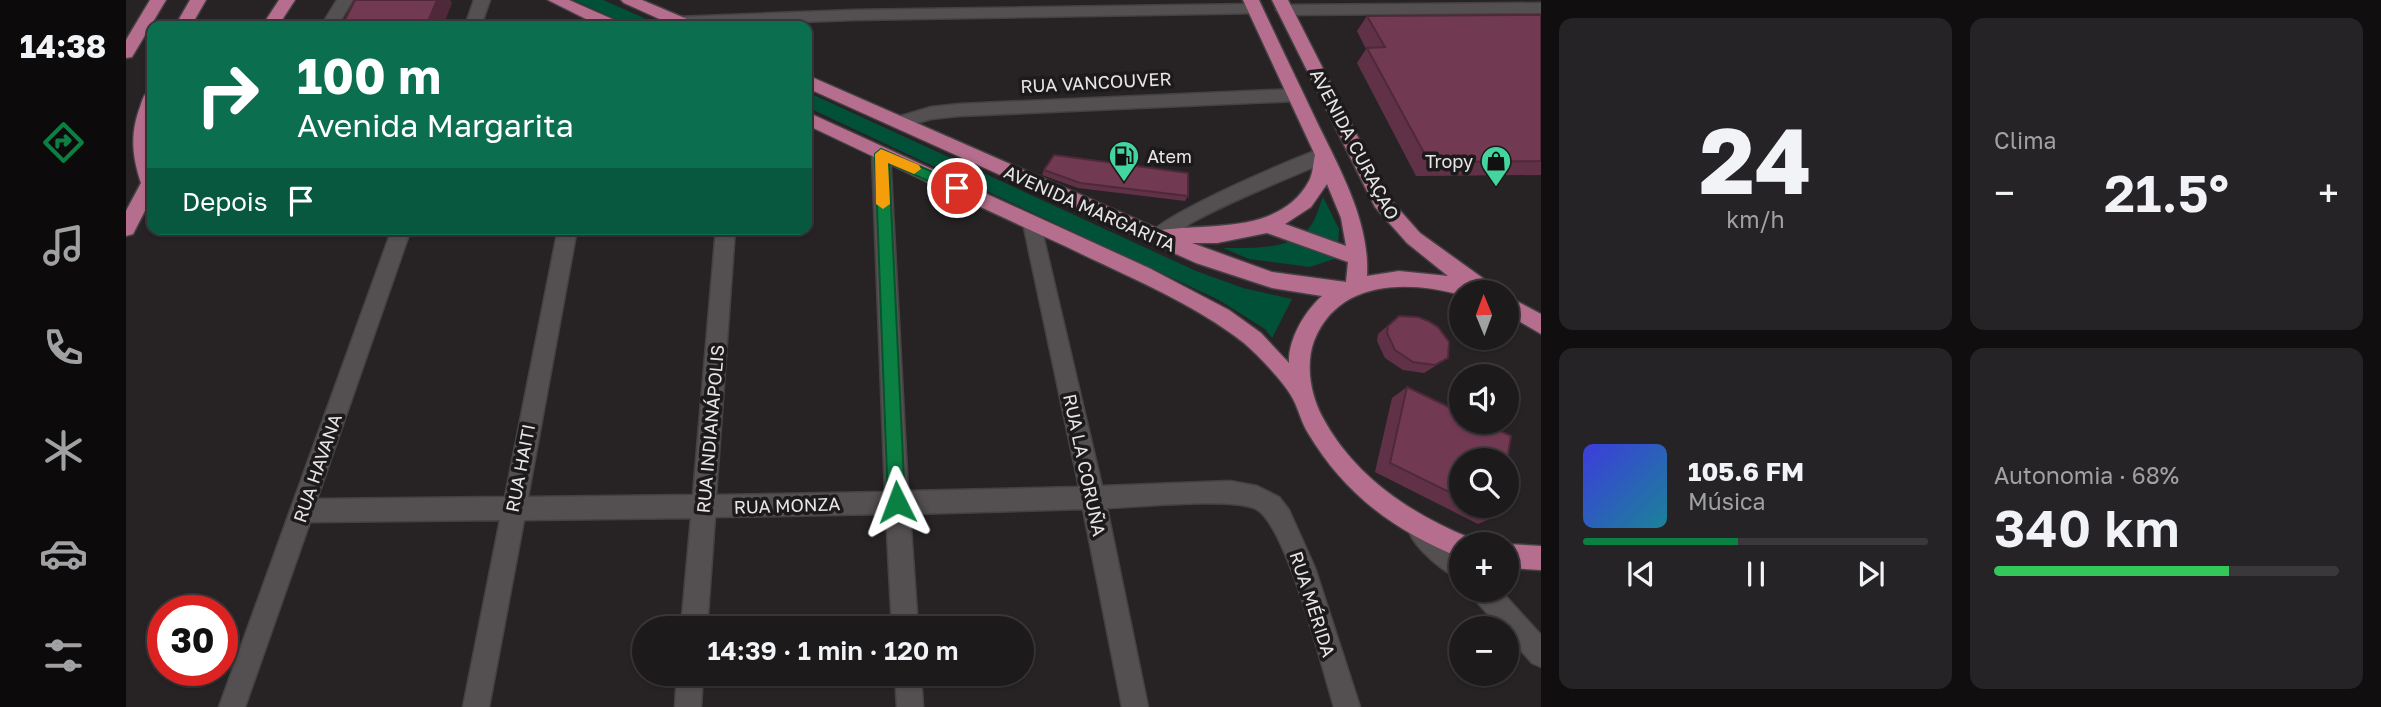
<!DOCTYPE html>
<html lang="pt">
<meta charset="utf-8">
<style>
:root{--surface:#1d1a1c;--page:#252325;--text:#f1f3f6;--muted:#a0a1a3;--line:#3b383b;--accent:#0b8043}
body{margin:0;font-family:"Golos Text",sans-serif;background:var(--page);color:var(--text);height:100vh;display:flex;flex-direction:column;font-size:26px;white-space:nowrap}
*{box-sizing:border-box;margin:0}
p{font-size:23px;color:var(--muted)}
.icon{flex:none;width:38px;height:38px;fill:none;stroke:currentColor;stroke-width:2;stroke-linecap:round;stroke-linejoin:round}
.map{position:relative;flex:1;overflow:hidden}
.details{display:flex;flex-direction:column;gap:18px;padding:18px;background:#100e0f;width:840px}
.details>*{flex:none}
.banner{position:absolute;left:21px;top:21px;width:665px;height:214px;border-radius:14px;box-shadow:0 2px 5px #0004,0 0 0 2px var(--line);background:#0b6e4f;color:#fff;overflow:hidden}
.needle{width:46px;rotate:359deg}
.controls{position:absolute;left:1323px;top:280px;display:grid;gap:14px}
.controls a{display:grid;place-items:center;width:70px;height:70px;border-radius:50%;background:var(--surface);box-shadow:0 2px 5px #0004,0 0 0 2px var(--line);font-size:35px}
.speed{position:absolute;left:21px;top:595px;display:flex;gap:14px;font-size:35px;font-weight:700;text-align:center}
.speed>*{display:grid;place-content:center;width:91px;height:91px;border-radius:50%;background:var(--surface);box-shadow:0 2px 5px #0004,0 0 0 2px var(--line);line-height:1}
.speed .limit{border:10px solid #d22;background:#fff;color:#111}
.pin{position:absolute;display:grid;place-items:center;width:60px;height:60px;color:#fff;margin:-30px;border:4px solid #fff;border-radius:50%;box-shadow:0 2px 7px #0007}
.me{position:absolute;width:77px;margin:-38px;rotate:357deg;stroke-linejoin:round;filter:drop-shadow(0 0 5px #0008)}
.turn{display:flex;align-items:center;gap:24px;height:147px;padding:0 35px;font-size:32px}
.turn .icon{width:91px;height:91px;stroke-width:2.5}
.turn b{display:block;font-size:49px;line-height:60px}
.then{display:flex;align-items:center;height:66px;padding:0 35px;background:#0003;gap:14px;font-size:26px}
.big{font-size:52px;font-weight:600;line-height:1.1}
.details .widget{flex:1;display:flex;flex-direction:column;justify-content:center;gap:10px;min-width:0;padding:0 24px;border-radius:14px;background:var(--page)}
.details .dial{align-items:center;gap:0}
.dial b{font-size:91px;line-height:1}
.song{display:flex;align-items:center;gap:21px}
.cover{width:84px;height:84px;border-radius:10px;background:linear-gradient(135deg,hsl(240 70% 55%),hsl(190 70% 35%))}
.played{height:7px;border-radius:4px;background:linear-gradient(90deg,var(--accent) 45%,var(--line) 45%)}
.keys{display:flex;justify-content:space-around;direction:ltr}
.heat{display:flex;justify-content:space-between;align-items:center;font-size:38px;direction:ltr}
.charge{height:10px;border-radius:5px;background:linear-gradient(90deg,#34c759 68%,var(--line) 0)}
.details .tiles{flex:1;display:grid;gap:18px;grid-template-columns:repeat(2,1fr)}
.trip{position:absolute;left:506px;top:616px;width:402px;height:70px;border-radius:35px;background:var(--surface);box-shadow:0 2px 5px #0004,0 0 0 2px var(--line);font-weight:600;line-height:70px;text-align:center}
main{display:flex;flex:1;min-height:0}
.tab-bar{display:flex;flex-direction:column;width:126px;justify-content:space-around;align-items:center;background:#0c0a0b;color:var(--muted)}
.tab-bar .icon{width:49px;height:49px}
.tab-bar .on{color:var(--accent)}
.tab-bar b{font-size:32px;color:var(--text)}
.map>svg:first-child{display:block}
</style>
<main>
<nav class="tab-bar">
<b>14:38</b>
<svg class="icon on" aria-label="directions" viewBox="0 0 24 24"><path d="M12 3l9 9-9 9-9-9zM9 14v-3h6M13 9l2 2-2 2"/></svg>
<svg class="icon" aria-label="music" viewBox="0 0 24 24"><path d="M9 18V5l10-2v13"/><circle cx="6" cy="18" r="3"/><circle cx="16" cy="16" r="3"/></svg>
<svg class="icon" aria-label="phone" viewBox="0 0 24 24"><path d="M5 4h4l2 5-3 2q2 4 5 5l2-3 5 2v4C11 20 4 13 5 4z"/></svg>
<svg class="icon" aria-label="climate" viewBox="0 0 24 24"><path d="M12 3v18M4 7l16 10M4 17L20 7"/></svg>
<svg class="icon" aria-label="car" viewBox="0 0 24 24"><path d="M5 17H2v-5l4-1 3-4h7l3 4 3 1v5h-3M9 17h6M6 11h13"/><circle cx="7" cy="17" r="2"/><circle cx="17" cy="17" r="2"/></svg>
<svg class="icon" aria-label="filters" viewBox="0 0 24 24"><path d="M4 7h16M4 17h16"/><circle cx="9" cy="7" r="2"/><circle cx="15" cy="17" r="2"/></svg>
</nav>
<div class="map">
<svg width="1415" height="707" viewBox="0 0 1415 707">
<rect width="100%" height="100%" fill="#272325"/>
<path fill="#005138" d="M448,0h29l59,26h-31z
M681,92l389,179 47,17 49,11 -20,39 -7,-9 -46,-29 -412,-193z
M1197,197l16,32 -2,29 -27,9 -61,-8 -26,-11c26,0 73,3 89,-24 5,-8 7,-18 11,-27z"/>
<g fill="none" stroke-linecap="round" stroke-linejoin="round">
<g stroke="#444142" stroke-width="3">
<path id="minor" d="M211,0h16l-16,26h-16z
M348,0h16l-9,26h-16z
M1415,3v10l-257,2 -8,-5 8,-5z
M1129,4l8,5 -3,4 -407,7 -155,6h-24l-5,-4 8,-5 176,-7z
M1170,89l8,6 -8,6 -337,15 -28,3 -31,9 -9,-6 3,-4 37,-11 28,-3z
M755,147l6,2 3,5 18,337 171,-4 -56,-264 2,-5 7,-2 7,2 63,268 128,-5 27,5 22,11 10,13 26,58 45,139h-26c-11,-36 -48,-183 -78,-198 -24,-12 -117,-2 -149,-1l41,199h-26l-39,-198 -173,5 8,114h-26l-6,-114 -171,3 -8,111h-26l10,-110 -167,2 -35,187h-26l37,-187 -190,2 -65,185h-26l173,-478h19l-94,270 188,-2 53,-268h19l-49,268 165,-2 23,-266h19l-19,266 169,-3 -13,-338 3,-5z
M1198,148l6,2 3,5 -3,5c-45,20 -96,39 -139,63 -13,8 -26,26 -42,20l-3,-5c12,-22 149,-81 178,-90z
M1295,520l8,4 32,27v28c-17,-6 -45,-30 -52,-47l4,-8z
M1345,590h29l41,45v32l-9,-4 -25,-28v-7h-6l-27,-29z
M551,674h26l-2,33h-26z
M769,674h26l2,33h-26z"/>
</g>
<g stroke="#444142" stroke-width="3">
<path id="major" d="M24,0h16l-34,57 -6,1v-18z
M64,0h16l-15,26h-16z
M153,0h16l-17,26h-16z
M422,0h21l50,22 2,4h-21z
M495,0h21l52,22 2,4h-21l-51,-23z
M1117,0h16c18,39 37,78 56,118 23,48 55,102 52,158l32,-5 49,5 -41,-33 -32,-36 -103,-207h16l101,198 31,35 64,46 3,13h-26v3c-55,-15 -123,-15 -147,46 -9,25 -3,55 9,77 31,58 88,96 147,120l2,6h-11v14c-66,-27 -116,-63 -153,-125 -7,-11 -9,-23 -15,-34 -7,-15 -36,-45 -49,-56 -52,-41 -118,-67 -177,-96 -87,-40 -174,-81 -260,-122v-13l342,156 80,42 32,23 28,30c-1,-24 16,-52 33,-67l-50,-8 -76,-25 -389,-175v-13l354,155c50,-7 119,4 148,-49 4,-7 4,-18 6,-26zM1201,184l14,34 5,28 -61,-22 26,-17zM1141,233l81,29 -2,20 -74,-10 -80,-29h25z
M26,90l-2,49 2,58 -19,37 -7,2v-25l15,-28c-9,-27 -11,-49 -1,-76 3,-8 3,-14 12,-17z
M1381,296l34,18v20l-34,-20z
M1380,544h1l34,2v24l-34,-2z"/>
</g>
<use href="#minor" fill="#545051" fill-rule="evenodd"/>
<use href="#major" fill="#b66e8e" fill-rule="evenodd"/>
</g>
<path fill="#613247" d="M1415,15v160l-125,1 -59,-113 9,-14 -9,-18 10,-15z
M918,170l144,26 -3,5 -107,-13 -36,-13z
M1273,316l49,42 -24,15 -21,-3 -18,-12 -8,-17 1,-7z
M1281,387l54,73v46h38l-2,10 -19,8 -103,-52 17,-74z"/>
<path fill="#4f2939" d="M311,0h13l2,3 -9,23h-17z"/>
<path fill="#713a52" stroke="#4f2939" stroke-width="2" d="M229,0h82l-11,26h-84z
M1415,15v146l-112,1 -62,-114 18,-1 -18,-31z
M928,155l134,18v23l-108,-13 -36,-13z
M1273,316l19,1 10,4 10,6 11,15 -1,16 -13,7 -22,-3 -18,-12 -8,-17 1,-7z
M1281,387l54,26v9h20l30,14 -4,24h-46v38l-71,-35z
M1351,506h22l-2,10z"/>
<path fill="#0b8043" stroke="#07532c" stroke-width="2" d="M755,149l81,36 2,3 -7,6 -5,-2 -63,-29 16,339 -2,6 -6,2 -7,-2 -2,-6 -13,-348z"/>
<path fill="#f59e0b" d="M755,149l38,16 2,4 -7,5 -26,-11 2,41 -7,5 -7,-5 -1,-50z"/>
<defs>
<g id="fuel-pin" transform="scale(1.575)"><path d="M0 17L-7.5 6A9.5 9.5 0 1 1 7.5 6Z" fill="#44d49f" stroke="#1d1a1b"/><path d="M-5.5-6h7V0h2V4h1.3V-2.5L3-4.5l.8-.8L6-3V5H2.5V1h-1V6h-7ZM-4.2-4.7v3.2H.2V-4.7Z" fill="#111"/></g>
<g id="shop-pin" transform="scale(1.575)"><path d="M0 17L-7.5 6A9.5 9.5 0 1 1 7.5 6Z" fill="#44d49f" stroke="#1d1a1b"/><path d="M-5-2.5h2.3a2.7 3.5 0 0 1 5.4 0H5L5.5 6h-11ZM-1.5-2.5h3a1.5 2.3 0 0 0-3 0Z" fill="#111"/></g>
</defs>
<g fill-rule="evenodd">
<use href="#fuel-pin" x="998" y="156"/>
<use href="#shop-pin" x="1370" y="161"/>
</g>
<g text-anchor="middle" dominant-baseline="central" stroke-width="7" stroke-linejoin="round" paint-order="stroke">
<g font-size="18" fill="#e8e5e6" stroke="#1d1a1b">
<text transform="translate(970 82) rotate(-3)">RUA VANCOUVER</text>
<text transform="translate(1229 144) rotate(62)">AVENIDA CURAÇAO</text>
<text transform="translate(964 208) rotate(24)">AVENIDA MARGARITA</text>
<text transform="translate(584 429) rotate(-85)">RUA INDIANÁPOLIS</text>
<text transform="translate(959 465) rotate(78)">RUA LA CORUÑA</text>
<text transform="translate(191 468) rotate(-71)">RUA HAVANA</text>
<text transform="translate(394 468) rotate(-79)">RUA HAITI</text>
<text transform="translate(661 505) rotate(-2)">RUA MONZA</text>
<text transform="translate(1187 604) rotate(72)">RUA MÉRIDA</text>
</g>
<g font-size="18" fill="#e8e5e6" stroke="#1d1a1b" text-anchor="start">
<text x="1021" y="156">Atem</text>
<text x="1347" y="161" text-anchor="end">Tropy</text>
</g>
</g>
</svg>
<div class="controls">
<a><svg class="needle" viewBox="-14 -14 28 28"><path d="M0-13l5 13h-10z" fill="#e53935"/><path d="M0 13l5-13h-10z" fill="#a0a1a3"/></svg></a>
<a><svg class="icon" aria-label="sound" viewBox="0 0 24 24"><path d="M4 9h4l5-4v14l-5-4H4zM17 9q2 3 0 6"/></svg></a>
<a><svg class="icon" aria-label="search" viewBox="0 0 24 24"><circle cx="10" cy="10" r="6"/><path d="M15 15l6 6"/></svg></a>
<a>+</a>
<a>−</a>
</div>
<div class="speed"><div class="limit">30</div></div>
<div class="pin" style="left:831px;top:188px;background:#d93025"><svg class="icon" aria-label="arrive" viewBox="0 0 24 24"><path d="M6 21V4h12l-3 4 3 4H6"/></svg></div>
<svg class="me" style="left:771px;top:502px" viewBox="-20 -20 40 40"><path d="M0-17L14 15 0 8-14 15z" fill="#0b8043" stroke="#fff" stroke-width="4"/></svg>
<div class="trip">14:39 · 1 min · 120 m</div>
<div class="banner">
<div class="turn"><svg class="icon" aria-label="right" viewBox="0 0 24 24"><path d="M7 20v-9h11M14 6l5 5-5 5"/></svg><div><b>100 m</b>Avenida Margarita</div></div>
<div class="then">Depois<svg class="icon" aria-label="arrive" viewBox="0 0 24 24"><path d="M6 21V4h12l-3 4 3 4H6"/></svg></div>
</div>
</div>
<section class="details">
<div class="tiles">
<div class="widget dial"><b>24</b><p>km/h</p></div>
<div class="widget"><p>Clima</p>
<div class="heat"><a>−</a><b class="big">21.5°</b><a>+</a></div>
</div>
<div class="widget">
<div class="song"><i class="cover"></i><div><b>105.6 FM</b><p>Música</p></div></div>
<div class="played"></div>
<div class="keys"><svg class="icon" aria-label="previous" viewBox="0 0 24 24"><path d="M18 5L8 12l10 7zM5 5v14"/></svg><svg class="icon" aria-label="pause" viewBox="0 0 24 24"><path d="M8 5v14M16 5v14"/></svg><svg class="icon" aria-label="next" viewBox="0 0 24 24"><path d="M6 5l10 7-10 7zM19 5v14"/></svg></div>
</div>
<div class="widget"><p>Autonomia · 68%</p><b class="big">340 km</b><div class="charge"></div></div>
</div>
</section>
</main>
